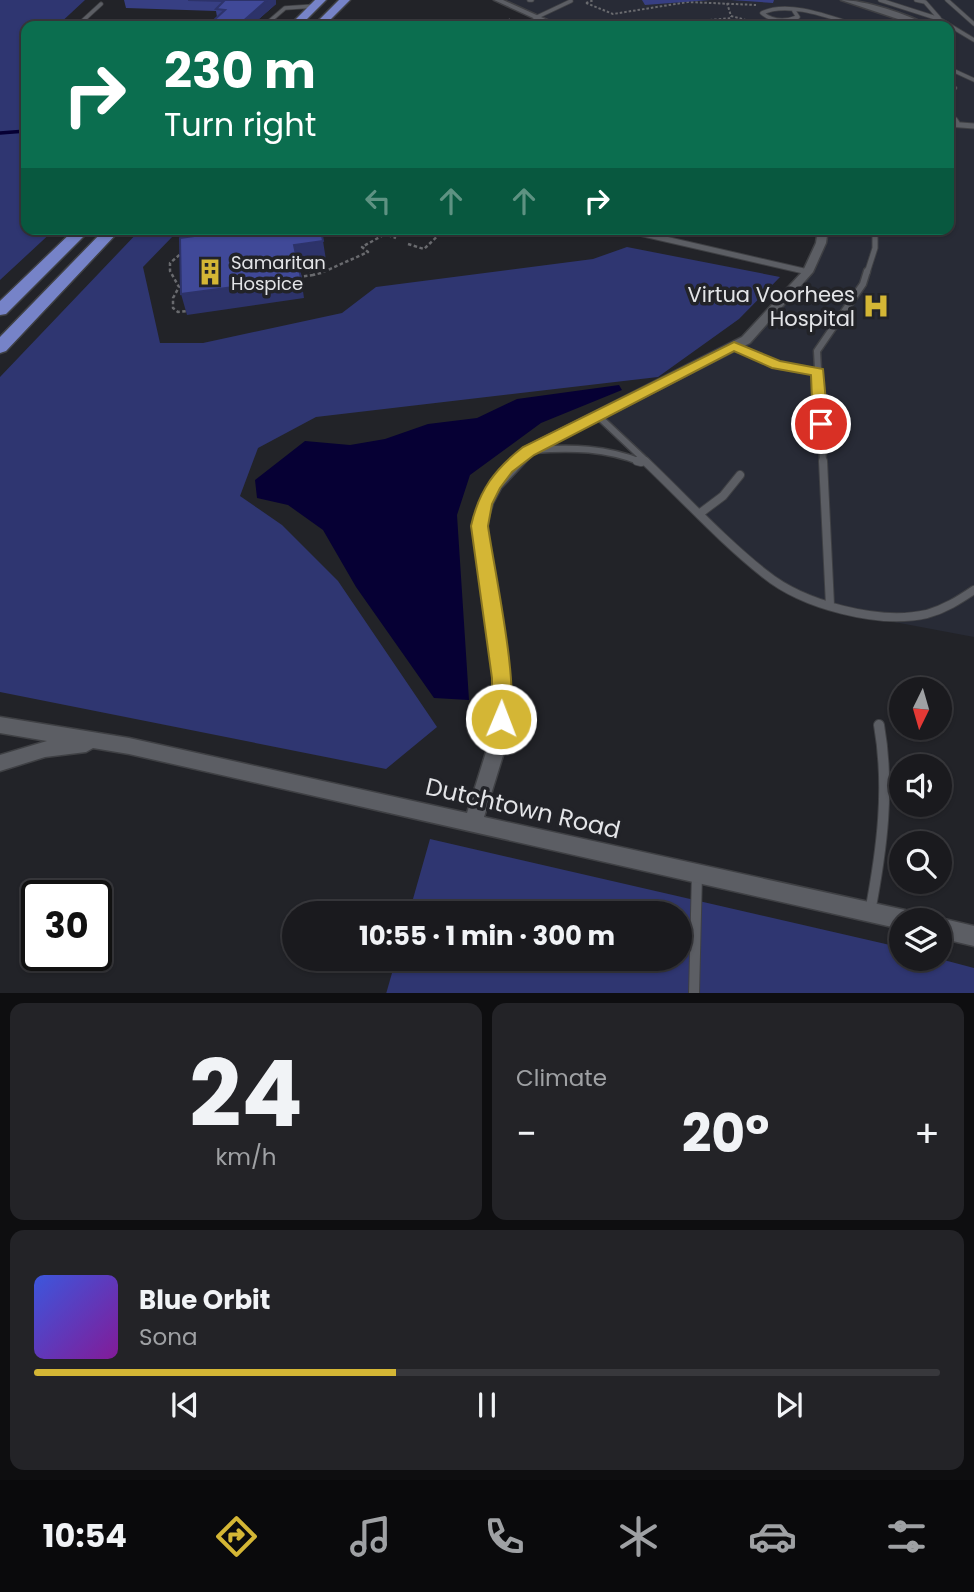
<!DOCTYPE html>
<meta charset="utf-8">
<style>
:root{--surface:#1a1a1e;--page:#232327;--text:#f1f3f6;--muted:#9fa1a4;--line:#38383c;--accent:#d4b635}
body{margin:0;font-family:Poppins,sans-serif;background:var(--page);color:var(--text);height:100vh;display:flex;flex-direction:column;font-size:26px;white-space:nowrap}
*{box-sizing:border-box;margin:0}
p{font-size:23px;color:var(--muted)}
.icon{flex:none;width:38px;height:38px;fill:none;stroke:currentColor;stroke-width:2;stroke-linecap:round;stroke-linejoin:round}
.map{position:relative;height:993px;overflow:hidden}
.panel{display:flex;flex-direction:column;gap:10px;padding:10px;background:#0e0e10;flex:1}
.panel>*{flex:none}
.guide{position:absolute;left:21px;top:21px;width:933px;height:214px;border-radius:14px;box-shadow:0 2px 5px #0004,0 0 0 2px var(--line);background:#0b6e4f;color:#fff;overflow:hidden}
.needle{width:46px;rotate:185deg}
.controls{position:absolute;left:889px;top:677px;display:grid;gap:14px}
.controls a{display:grid;place-items:center;width:63px;height:63px;border-radius:50%;background:var(--surface);box-shadow:0 2px 5px #0004,0 0 0 2px var(--line);font-size:35px}
.speed{position:absolute;left:21px;top:880px;display:flex;gap:14px;font-size:35px;font-weight:700;text-align:center}
.speed>*{display:grid;place-content:center;width:91px;height:91px;border-radius:50%;background:var(--surface);box-shadow:0 2px 5px #0004,0 0 0 2px var(--line);line-height:1}
.speed .limit{border:4px solid #111;border-radius:10px;background:#fff;color:#111}
.pin{position:absolute;display:grid;place-items:center;width:60px;height:60px;color:#fff;margin:-30px;border:4px solid #fff;border-radius:50%;box-shadow:0 2px 7px #0007}
.me{position:absolute;width:77px;margin:-38px;rotate:1deg;stroke-linejoin:round;filter:drop-shadow(0 0 5px #0008)}
.turn{display:flex;align-items:center;gap:24px;height:147px;padding:0 28px;font-size:32px}
.turn .icon{width:91px;height:91px;stroke-width:2.5}
.turn b{display:block;font-size:49px;line-height:60px}
.lanes{display:flex;align-items:center;height:66px;padding:0 28px;background:#0003;justify-content:center;gap:35px;direction:ltr}
.lanes .off{opacity:.35}
.big{font-size:52px;font-weight:700;line-height:1.1}
.panel .tile{flex:1;display:flex;flex-direction:column;justify-content:center;gap:10px;min-width:0;padding:0 24px;border-radius:14px;background:var(--page)}
.panel .dial{align-items:center;gap:0}
.dial b{font-size:91px;line-height:1}
.song{display:flex;align-items:center;gap:21px}
.cover{width:84px;height:84px;border-radius:10px;background:linear-gradient(135deg,hsl(230 70% 55%),hsl(290 70% 35%))}
.played{height:7px;border-radius:4px;background:linear-gradient(90deg,var(--accent) 40%,var(--line) 40%)}
.keys{display:flex;justify-content:space-around;direction:ltr}
.heat{display:flex;justify-content:space-between;align-items:center;font-size:38px;direction:ltr}
.panel .tiles{flex:1;display:grid;gap:10px;grid-template-columns:1fr 1fr}
.tile:last-child{grid-column:span 2}
.trip{position:absolute;left:282px;top:901px;width:410px;height:70px;border-radius:35px;background:var(--surface);box-shadow:0 2px 5px #0004,0 0 0 2px var(--line);font-weight:700;line-height:70px;text-align:center}
.tab-bar{display:flex;height:112px;justify-content:space-around;align-items:center;background:#0a0a0c;color:var(--muted)}
.tab-bar .icon{width:49px;height:49px}
.tab-bar .current{color:var(--accent)}
.tab-bar b{font-size:32px;color:var(--text)}
.map>svg:first-child{display:block}
</style>
<div class="map">
<svg width="974" height="994" viewBox="0 0 974 994">
<rect width="100%" height="100%" fill="#222328"/>
<path fill="#282b36" d="M497,0h477v637l-117,-22 -61,-22 -30,-18 -169,-160 149,-75 62,-68 15,-43h125v-203h-391z"/>
<path fill="#2f3671" d="M0,0h85l-28,26h-31v203h29l-55,51z
M141,229h34l-2,7 -30,31 17,76h43l139,-30 34,-26 217,-28 34,-12 153,30 -41,42 -81,58 -342,40 -58,31 -18,48 42,29 56,56 99,146 -51,42 -386,-77v-315z
M430,839l460,106 11,3v11h39l34,9v26h-588l10,-35h283v-45l-270,-1z"/>
<path fill="#060034" d="M619,385l3,5 -81,33 -71,52 -13,40 12,185 -35,-2 -78,-111 -33,-57 -35,-25 -31,-7 -2,-18 50,-39 45,4 35,-6 43,-15 49,-6 40,-19z"/>
<g fill="none" stroke-linecap="round" stroke-linejoin="round">
<path stroke="#060034" stroke-width="3.5" d="M0,133l26,-2"/>
<g stroke="#3f4044" stroke-width="5">
<path id="service-far4" d="M529,0h3
M880,0l59,19 35,21
M916,0l9,2 14,16
M947,0l27,24
M794,11l4,6c-13,5 -25,5 -36,-4 27,-13 70,5 96,13
M535,18l36,-17
M77,26l24,-22
M264,26l21,-18 30,-2
M948,68l26,12
M948,85l7,3 -7,1
M948,108l8,14"/>
</g>
<g stroke="#3f4044" stroke-width="7">
<path id="service-far3" d="M955,120l2,3
M948,124l26,2
M622,229l186,43
M867,273l8,-25v-19"/>
</g>
<g stroke="#3f4044" stroke-width="9">
<path id="service-far2" d="M734,346l43,19 41,7
M597,415l50,47
M534,450c38,-3 72,-2 107,12
M823,462l-6,-111 46,-67 4,-13"/>
</g>
<g stroke="#3f4044" stroke-width="10">
<path id="service-far1" d="M637,461l4,1
M645,461c39,37 78,80 120,113 38,31 114,51 162,40 18,-5 32,-14 47,-24
M823,461l7,144
M699,514l24,-18 17,-21"/>
</g>
<g stroke="#3f4044" stroke-width="12">
<path id="service" d="M870,912c12,-63 20,-124 9,-187
M694,994l3,-120"/>
</g>
<g stroke="#3f4044" stroke-width="3">
<path id="minor" d="M494,0h9l58,26h-10z
M841,0c23,0 67,14 88,26h-10z
M818,229h10l-2,14 -13,29 -63,71 -217,111 -32,34 -8,15 -7,23 22,133 3,44 -6,46 -21,68 421,93 7,3 3,7h-14v9l-772,-175 -36,-6 -7,4 -41,5 -45,14v-16l47,-14 -47,-8v-16l129,21 338,75 20,-64 8,-46 -3,-44 -20,-133 7,-23 12,-23 32,-32 219,-111 61,-66 13,-28z
M940,918l34,8v20l-34,-8v-18h-6z"/>
</g>
<g stroke="#3f4044" stroke-width="3">
<path id="trunk" d="M315,0h11l-26,26h-11z
M339,0h11l-26,26h-11z
M75,229h16l-85,85 -6,1v-14z
M105,229h16l-115,122 -6,2v-16z"/>
</g>
<path stroke="#696a6e" stroke-width="2" stroke-dasharray="2.5 2" stroke-linecap="butt" d="M586,3l27,11 75,-12 68,3
M586,3l8,-3
M727,3l4,13 26,7
M486,26l26,-7
M703,26l7,-6 22,-2"/>
<path stroke="#696a6e" stroke-width="2.5" stroke-dasharray="3.5 2.5" stroke-linecap="butt" d="M371,229l25,9
M318,236l18,-7
M408,244l16,5 21,-20
M184,251l-14,12v8l9,16 -6,11v10l5,4 9,-1
M297,270l12,-1 4,6 8,-2 47,-21 -6,-5 23,-13
M298,277l15,-2"/>
<use href="#service-far4" stroke="#5c5e64" stroke-width="3.5"/>
<use href="#service-far3" stroke="#5c5e64" stroke-width="5"/>
<use href="#service-far2" stroke="#5c5e64" stroke-width="6"/>
<use href="#service-far1" stroke="#5c5e64" stroke-width="8"/>
<use href="#service" stroke="#5c5e64" stroke-width="10"/>
<use href="#minor" fill="#5c5e64" fill-rule="evenodd"/>
<use href="#trunk" fill="#7683c8" fill-rule="evenodd"/>
</g>
<path fill="#373f83" d="M124,0h152v4l-25,22h-37l-1,-5 4,-4 -1,-6 -90,-3z
M642,0h68l-65,5z
M731,0h43l-1,3z"/>
<path fill="#2d336a" d="M267,0h9v4l-25,22h-9l-1,-3z
M323,241l3,19 -28,4 -4,-19z
M301,278l3,20 -117,17 -6,-21z"/>
<path fill="#404998" stroke="#2d336a" stroke-width="2" d="M188,0h79l-26,23 -28,-2 12,-11 -9,-1 8,-8z
M217,229h104l2,12 -29,4 7,33 -120,16 -1,-56 37,-5z"/>
<path fill="#d4b635" stroke="#8a7622" stroke-width="2" d="M734,342l46,19 43,8 5,55 -2,3 -5,2 -8,-5 -2,-49 -39,-7 -38,-17 -200,104 -22,17 -12,16 -8,16 -4,22c5,38 34,170 20,199l-7,3 -7,-3 -2,-6v-41l-21,-152c8,-36 24,-57 52,-79z"/>
<defs>
<g id="building-bare" transform="scale(2.1)"><path d="M-4-6H4V6H1V3H-1V6H-4ZM-2.5-4.3h1.7v1.8h-1.7ZM.8-4.3h1.7v1.8H.8ZM-2.5-1h1.7V.8h-1.7ZM.8-1h1.7V.8H.8Z" fill="#d4b635" stroke="#222328" stroke-width="2.5" paint-order="stroke"/></g>
<g id="hospital-bare" transform="scale(2.1)"><path d="M-5-5h3v3.5h4V-5h3V5h-3V1.5h-4V5h-3Z" fill="#d4b635" stroke="#222328" stroke-width="2.5" paint-order="stroke"/></g>
</defs>
<g fill-rule="evenodd">
<use href="#building-bare" x="210" y="272"/>
<use href="#hospital-bare" x="876" y="306"/>
</g>
<g text-anchor="middle" dominant-baseline="central" stroke-width="7" stroke-linejoin="round" paint-order="stroke">
<g font-size="18" fill="#e3e4e7" stroke="#222328" text-anchor="start">
<text x="231" y="262">Samaritan<tspan x="231" dy="21">Hospice</tspan></text>
</g>
<g font-size="21" fill="#e3e4e7" stroke="#222328" text-anchor="end">
<text x="855" y="294">Virtua Voorhees<tspan x="855" dy="24">Hospital</tspan></text>
</g>
<g font-size="24" fill="#e3e4e7" stroke="#222328">
<text transform="translate(523 808) rotate(13)">Dutchtown Road</text>
</g>
</g>
</svg>
<div class="controls">
<a><svg class="needle" viewBox="-14 -14 28 28"><path d="M0-13l5 13h-10z" fill="#e53935"/><path d="M0 13l5-13h-10z" fill="#9fa1a4"/></svg></a>
<a><svg class="icon" aria-label="sound" viewBox="0 0 24 24"><path d="M4 9h4l5-4v14l-5-4H4zM17 9q2 3 0 6"/></svg></a>
<a><svg class="icon" aria-label="search" viewBox="0 0 24 24"><circle cx="10" cy="10" r="6"/><path d="M15 15l6 6"/></svg></a>
<a><svg class="icon" aria-label="layers" viewBox="0 0 24 24"><path d="M12 4l9 5-9 5-9-5zM3 14l9 5 9-5"/></svg></a>
</div>
<div class="speed"><div class="limit">30</div></div>
<div class="pin" style="left:821px;top:424px;background:#d93025"><svg class="icon" aria-label="arrive" viewBox="0 0 24 24"><path d="M6 21V4h12l-3 4 3 4H6"/></svg></div>
<svg class="me" style="left:501px;top:719px" viewBox="-20 -20 40 40"><circle r="17" fill="#d4b635" stroke="#fff" stroke-width="3"/><path d="M0-11L8 9 0 5-8 9z" fill="#fff"/></svg>
<div class="trip">10:55 · 1 min · 300 m</div>
<div class="guide">
<div class="turn"><svg class="icon" aria-label="right" viewBox="0 0 24 24"><path d="M7 20v-9h11M14 6l5 5-5 5"/></svg><div><b>230 m</b>Turn right</div></div>
<div class="lanes"><svg class="icon off" aria-label="left" viewBox="0 0 24 24"><path d="M17 20v-9H6M10 6l-5 5 5 5"/></svg><svg class="icon off" aria-label="ahead" viewBox="0 0 24 24"><path d="M12 20V5M6 11l6-6 6 6"/></svg><svg class="icon off" aria-label="ahead" viewBox="0 0 24 24"><path d="M12 20V5M6 11l6-6 6 6"/></svg><svg class="icon" aria-label="right" viewBox="0 0 24 24"><path d="M7 20v-9h11M14 6l5 5-5 5"/></svg></div>
</div>
</div>
<section class="panel">
<div class="tiles">
<div class="tile dial"><b>24</b><p>km/h</p></div>
<div class="tile"><p>Climate</p>
<div class="heat"><a>−</a><b class="big">20°</b><a>+</a></div>
</div>
<div class="tile">
<div class="song"><i class="cover"></i><div><b>Blue Orbit</b><p>Sona</p></div></div>
<div class="played"></div>
<div class="keys"><svg class="icon" aria-label="previous" viewBox="0 0 24 24"><path d="M18 5L8 12l10 7zM5 5v14"/></svg><svg class="icon" aria-label="pause" viewBox="0 0 24 24"><path d="M8 5v14M16 5v14"/></svg><svg class="icon" aria-label="next" viewBox="0 0 24 24"><path d="M6 5l10 7-10 7zM19 5v14"/></svg></div>
</div>
</div>
</section>
<nav class="tab-bar">
<b>10:54</b>
<svg class="icon current" aria-label="directions" viewBox="0 0 24 24"><path d="M12 3l9 9-9 9-9-9zM9 14v-3h6M13 9l2 2-2 2"/></svg>
<svg class="icon" aria-label="music" viewBox="0 0 24 24"><path d="M9 18V5l10-2v13"/><circle cx="6" cy="18" r="3"/><circle cx="16" cy="16" r="3"/></svg>
<svg class="icon" aria-label="phone" viewBox="0 0 24 24"><path d="M5 4h4l2 5-3 2q2 4 5 5l2-3 5 2v4C11 20 4 13 5 4z"/></svg>
<svg class="icon" aria-label="climate" viewBox="0 0 24 24"><path d="M12 3v18M4 7l16 10M4 17L20 7"/></svg>
<svg class="icon" aria-label="car" viewBox="0 0 24 24"><path d="M5 17H2v-5l4-1 3-4h7l3 4 3 1v5h-3M9 17h6M6 11h13"/><circle cx="7" cy="17" r="2"/><circle cx="17" cy="17" r="2"/></svg>
<svg class="icon" aria-label="filters" viewBox="0 0 24 24"><path d="M4 7h16M4 17h16"/><circle cx="9" cy="7" r="2"/><circle cx="15" cy="17" r="2"/></svg>
</nav>
